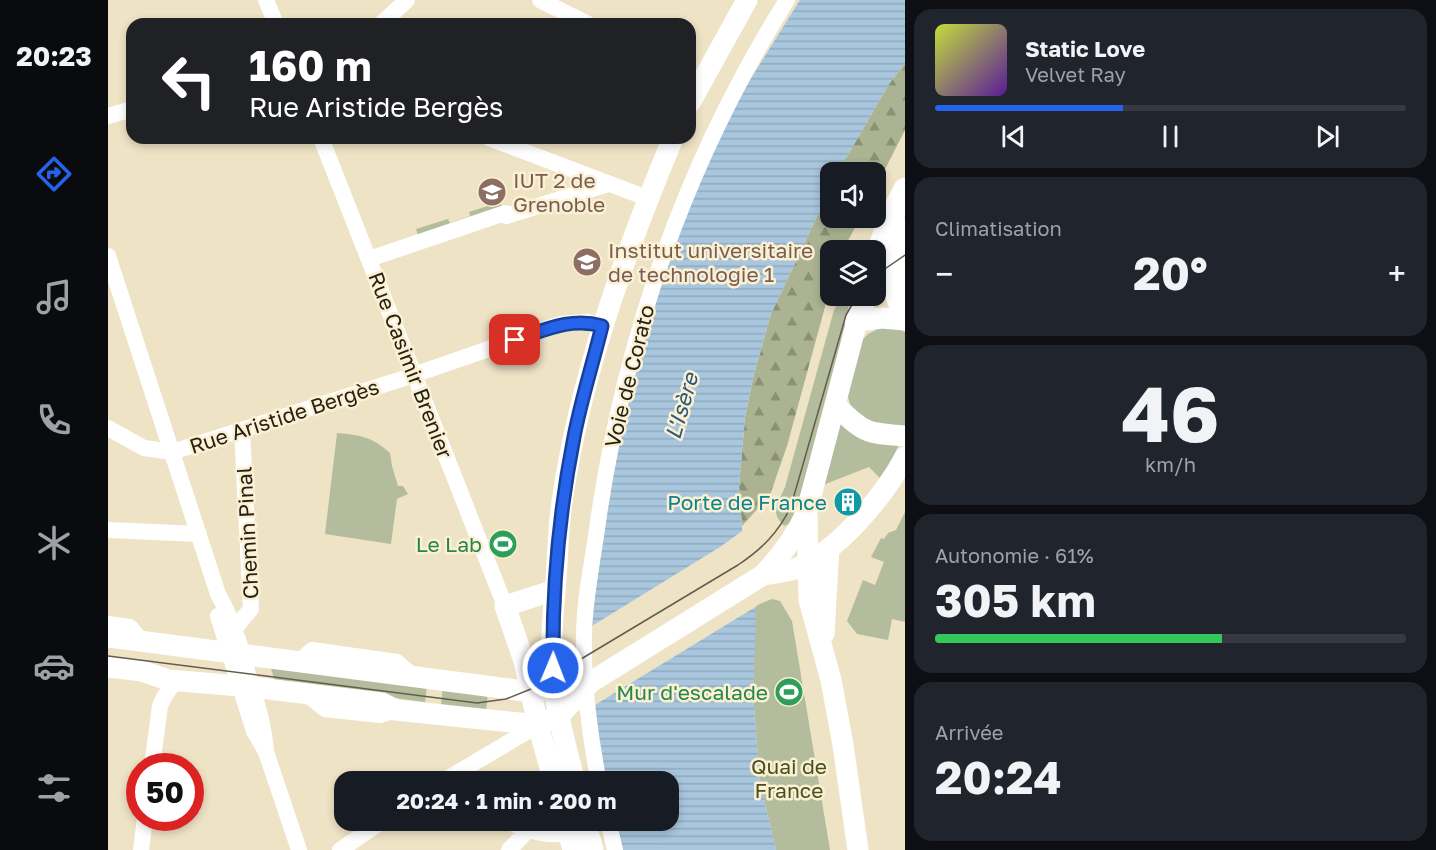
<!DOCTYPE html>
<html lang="fr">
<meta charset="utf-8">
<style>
:root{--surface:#171b24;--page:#20242c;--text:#f1f3f6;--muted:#9ea1a6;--line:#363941;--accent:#2563eb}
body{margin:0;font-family:"Golos Text",sans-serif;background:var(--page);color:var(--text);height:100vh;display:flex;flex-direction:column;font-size:22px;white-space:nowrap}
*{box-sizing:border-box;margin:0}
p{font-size:20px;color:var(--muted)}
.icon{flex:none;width:33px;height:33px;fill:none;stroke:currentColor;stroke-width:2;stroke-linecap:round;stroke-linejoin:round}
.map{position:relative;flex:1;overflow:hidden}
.panel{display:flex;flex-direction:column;gap:9px;padding:9px;background:#0d0f14;width:531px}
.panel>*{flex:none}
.guide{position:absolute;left:18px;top:18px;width:570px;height:126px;border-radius:18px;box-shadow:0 3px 9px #0003;background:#202124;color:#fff;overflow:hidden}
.controls{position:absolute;left:712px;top:162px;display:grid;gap:12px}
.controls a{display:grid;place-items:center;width:66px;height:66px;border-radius:12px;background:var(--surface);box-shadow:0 3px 9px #0003;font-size:30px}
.speed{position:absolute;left:18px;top:753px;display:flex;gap:12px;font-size:30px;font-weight:700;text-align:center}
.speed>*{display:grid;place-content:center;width:78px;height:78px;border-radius:50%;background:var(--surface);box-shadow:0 3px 9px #0003;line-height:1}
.speed .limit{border:9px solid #d22;background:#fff;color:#111}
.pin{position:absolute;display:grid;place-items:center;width:51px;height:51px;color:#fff;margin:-26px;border-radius:12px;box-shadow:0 3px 9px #0006}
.me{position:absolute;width:66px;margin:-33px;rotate:1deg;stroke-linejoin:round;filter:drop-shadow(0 0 4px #0008)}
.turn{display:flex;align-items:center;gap:21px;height:126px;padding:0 24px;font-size:27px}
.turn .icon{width:78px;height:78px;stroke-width:2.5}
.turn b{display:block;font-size:42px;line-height:51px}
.big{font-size:45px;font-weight:700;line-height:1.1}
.panel .card{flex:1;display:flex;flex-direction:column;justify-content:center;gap:9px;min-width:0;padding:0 21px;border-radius:18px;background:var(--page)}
.panel .dial{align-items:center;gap:0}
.dial b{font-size:78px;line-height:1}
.song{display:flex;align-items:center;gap:18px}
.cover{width:72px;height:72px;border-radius:9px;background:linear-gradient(135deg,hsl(70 70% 55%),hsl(270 70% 35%))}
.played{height:6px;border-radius:3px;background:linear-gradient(90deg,var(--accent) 40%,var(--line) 40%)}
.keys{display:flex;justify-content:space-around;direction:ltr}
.heat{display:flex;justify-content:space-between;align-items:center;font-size:33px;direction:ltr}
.charge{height:9px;border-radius:4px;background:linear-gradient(90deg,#34c759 61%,var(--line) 0)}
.trip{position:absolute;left:226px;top:771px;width:345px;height:60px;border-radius:18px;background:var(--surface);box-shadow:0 3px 9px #0003;font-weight:700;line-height:60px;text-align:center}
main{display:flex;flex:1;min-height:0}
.menu{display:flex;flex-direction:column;width:108px;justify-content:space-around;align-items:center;background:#090b0e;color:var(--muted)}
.menu .icon{width:42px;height:42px}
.menu .selected{color:var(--accent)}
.menu b{font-size:27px;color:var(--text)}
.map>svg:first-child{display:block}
</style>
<main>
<nav class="menu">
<b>20:23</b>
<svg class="icon selected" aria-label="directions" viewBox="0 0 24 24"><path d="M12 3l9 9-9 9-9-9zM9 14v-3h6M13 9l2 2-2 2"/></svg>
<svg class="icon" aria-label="music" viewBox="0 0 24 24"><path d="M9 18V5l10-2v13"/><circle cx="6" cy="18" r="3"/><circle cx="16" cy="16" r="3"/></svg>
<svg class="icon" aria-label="phone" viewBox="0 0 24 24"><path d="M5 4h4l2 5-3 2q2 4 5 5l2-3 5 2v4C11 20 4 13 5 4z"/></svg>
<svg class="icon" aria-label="climate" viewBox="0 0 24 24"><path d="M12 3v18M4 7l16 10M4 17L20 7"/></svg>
<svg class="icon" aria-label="car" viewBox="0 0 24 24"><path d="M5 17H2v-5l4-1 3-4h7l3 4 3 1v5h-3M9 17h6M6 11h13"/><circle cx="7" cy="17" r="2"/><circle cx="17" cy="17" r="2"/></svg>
<svg class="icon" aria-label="filters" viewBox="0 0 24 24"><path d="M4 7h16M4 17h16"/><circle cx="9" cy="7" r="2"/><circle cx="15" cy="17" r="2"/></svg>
</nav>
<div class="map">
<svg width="797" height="850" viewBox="0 0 797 850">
<defs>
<pattern id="forest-firs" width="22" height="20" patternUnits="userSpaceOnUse" patternTransform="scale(1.5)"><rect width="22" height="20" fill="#abb393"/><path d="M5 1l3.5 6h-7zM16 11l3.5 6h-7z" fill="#8b9177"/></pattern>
<pattern id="water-rules" width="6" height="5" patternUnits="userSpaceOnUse" patternTransform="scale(1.5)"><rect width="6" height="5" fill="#a8c6dd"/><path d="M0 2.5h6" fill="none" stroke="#90aabd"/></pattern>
</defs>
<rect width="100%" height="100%" fill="#efe3c6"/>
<path fill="#b4bc9e" d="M392,202l2,6 -84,28 -2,-7 32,-10 2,4 20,-7 -1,-4z
M734,296h15l-65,227 -8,3c-15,-16 -6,-21 1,-39l49,-177z
M785,326l12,6v94l-35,-2 -19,-17 -4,-13 13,-52 8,-8 14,-7z
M732,422l60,20 -10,22 -10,14 -11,-11 -46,18z
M229,433c23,2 36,4 53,20l2,13 6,20h5l5,8 -11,5 -6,45 -66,-10z
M797,512v110l-13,-3 -4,21 -31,-6 -10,-13 16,-41 12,5 9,-23 -13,-5 10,-19 3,1 4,-6 8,-3z
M664,599l8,2 12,20 38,229h-54l-16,-68 -7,-88 2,-88z
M162,665l157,21 -2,16 -150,-20z
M335,685l45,6 -2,21 -45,-7z"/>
<path fill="url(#forest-firs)" d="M797,63v67l-29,57v-15h-38l51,-88z
M723,187v31h29l-17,32h-12v35l-44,161 -17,49 -28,31 -3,-40 6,-68 8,-40 18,-64z"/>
<path fill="url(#water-rules)" d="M692,0h105v63l-16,21 -51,88h-7v15l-60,127 -18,64 -8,40 -6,68 5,71 12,58 -3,79 7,88 16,68h-156l-7,-29 56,-1v-38h-65l-7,-33 -8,-110 26,-187 45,-172 60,-152z"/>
<path fill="#efe3c6" d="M637,529l2,27 10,50 -162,99 -8,-76 133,-82z"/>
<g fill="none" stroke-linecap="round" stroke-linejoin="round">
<path stroke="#fff" stroke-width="16" d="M158,0l10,24
M432,0l48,24
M273,24l26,-24
M0,116l24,-7
M213,138l184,468
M381,138l158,60
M398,216l102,-32
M0,256l110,338c14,25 23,52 30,80 8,26 16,50 18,78
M261,259l136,-46
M0,428l36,20 28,4 233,-74 155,-54 27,-2 15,4
M0,530l91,4
M110,616l36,115 12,21 33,98
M0,624l22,3 12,14
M126,629l17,-20 -9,-179
M192,661l12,-11 85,12 16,14
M199,694l18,15 55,6 16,-5
M44,766l8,-60 4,-9 12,-17
M334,782l96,-57
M491,782c-9,-44 -16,-100 -15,-145 0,-36 8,-72 13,-108 26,-188 89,-368 190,-529
M399,820c16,11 43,17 61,13
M500,820l7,30
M33,850l4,-32
M232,850l44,-30
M401,850l19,-20"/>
<path stroke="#fff" stroke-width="21" d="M582,103l57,-103
M727,405c30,28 29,28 70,31
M699,515l2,85 22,80 12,65 15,105
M655,575c11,-2 22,-3 32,-6 43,-17 89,-73 110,-112
M716,634l5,-86
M0,637l424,55 34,-6
M0,667l34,4 26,9 84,7 130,16 14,7 142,15 21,-9 32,-34 172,-107c19,-20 33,-39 44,-64l50,-190 25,-3 23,2
M446,782l-16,-57 -14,-64 -19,-55 50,-16
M467,782c-8,-31 -17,-62 -21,-94 -5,-35 -1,-73 2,-109 2,-25 2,-51 6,-77 18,-126 62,-246 111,-364
M457,820l8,30
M477,820l8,30"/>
<path stroke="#fff" stroke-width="24" d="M797,230c-15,35 -17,48 0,84
M768,259l15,-42 14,-27
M749,321l8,-25"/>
<path stroke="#645d4d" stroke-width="1.5" d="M768,275l29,-20
M0,656l369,47 29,-4 25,-10 207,-124c24,-16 41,-33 53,-59l51,-177 4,-14 11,-19"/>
</g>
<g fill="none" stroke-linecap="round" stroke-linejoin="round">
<g stroke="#184099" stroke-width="15">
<path id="route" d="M407,340c30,-10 56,-23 87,-14 -9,37 -21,74 -28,111 -15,76 -22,154 -21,231"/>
</g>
<use href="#route" stroke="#2563eb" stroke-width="10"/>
</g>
<defs>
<g id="university-disc" transform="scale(1.5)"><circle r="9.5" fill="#8d6e63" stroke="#fcf0d3"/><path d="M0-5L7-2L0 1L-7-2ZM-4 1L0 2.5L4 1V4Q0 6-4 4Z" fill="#fff"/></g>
<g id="building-disc" transform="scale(1.5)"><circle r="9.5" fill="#0f9aa8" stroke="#fcf0d3"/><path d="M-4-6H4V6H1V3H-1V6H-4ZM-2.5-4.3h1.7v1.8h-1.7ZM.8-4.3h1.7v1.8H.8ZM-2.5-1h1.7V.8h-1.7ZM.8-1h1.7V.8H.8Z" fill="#fff"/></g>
<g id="stadium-disc" transform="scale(1.5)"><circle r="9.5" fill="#2e9e5b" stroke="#fcf0d3"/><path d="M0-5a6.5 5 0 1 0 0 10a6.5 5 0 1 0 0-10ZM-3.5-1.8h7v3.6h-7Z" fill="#fff"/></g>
</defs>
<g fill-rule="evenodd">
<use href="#university-disc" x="384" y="192"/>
<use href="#university-disc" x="479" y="262"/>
<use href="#building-disc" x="740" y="502"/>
<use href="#stadium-disc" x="395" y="544"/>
<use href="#stadium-disc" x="681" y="692"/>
</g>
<g text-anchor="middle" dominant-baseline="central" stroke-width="5" stroke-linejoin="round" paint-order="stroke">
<g font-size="21" fill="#785e54" stroke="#fcf0d3" text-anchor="start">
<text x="405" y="180">IUT 2 de<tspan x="405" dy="24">Grenoble</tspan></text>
<text x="500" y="250">Institut universitaire<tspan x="500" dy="24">de technologie 1</tspan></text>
</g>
<g font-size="21" fill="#231f15" stroke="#fcf0d3">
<text transform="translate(303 365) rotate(69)">Rue Casimir Brenier</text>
<text transform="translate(521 376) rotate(-76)">Voie de Corato</text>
<text transform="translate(176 416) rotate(-18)">Rue Aristide Bergès</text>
<text transform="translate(139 533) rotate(-93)">Chemin Pinal</text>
</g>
<g font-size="21" fill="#0d838f" stroke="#fcf0d3" text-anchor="end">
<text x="719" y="502">Porte de France</text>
</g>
<g font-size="21" fill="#27864d" stroke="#fcf0d3" text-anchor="end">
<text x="374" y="544">Le Lab</text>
<text x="660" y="692">Mur d'escalade</text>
</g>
<g font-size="21" fill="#47511e" stroke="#fcf0d3">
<text x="681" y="766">Quai de<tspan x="681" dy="24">France</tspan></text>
</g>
<g font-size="22" font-style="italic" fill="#2a5a7b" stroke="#fcf0d3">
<text transform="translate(573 406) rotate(-74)">L'Isère</text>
</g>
</g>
</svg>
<div class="controls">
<a><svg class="icon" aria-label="sound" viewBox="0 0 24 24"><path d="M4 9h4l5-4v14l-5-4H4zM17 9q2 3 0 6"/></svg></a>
<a><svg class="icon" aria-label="layers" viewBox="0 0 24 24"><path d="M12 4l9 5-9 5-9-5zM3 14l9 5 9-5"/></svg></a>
</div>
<div class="speed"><div class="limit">50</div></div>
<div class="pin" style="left:407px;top:340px;background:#d93025"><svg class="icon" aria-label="arrive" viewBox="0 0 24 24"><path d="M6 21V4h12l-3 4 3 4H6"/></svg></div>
<svg class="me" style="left:445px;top:668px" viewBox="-20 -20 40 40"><circle r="17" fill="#2563eb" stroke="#fff" stroke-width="3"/><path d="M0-11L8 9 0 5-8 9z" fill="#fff"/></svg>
<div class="trip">20:24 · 1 min · 200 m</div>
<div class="guide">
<div class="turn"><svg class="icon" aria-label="left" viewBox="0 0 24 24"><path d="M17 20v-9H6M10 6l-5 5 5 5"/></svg><div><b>160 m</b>Rue Aristide Bergès</div></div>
</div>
</div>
<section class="panel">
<div class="card">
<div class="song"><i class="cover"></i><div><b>Static Love</b><p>Velvet Ray</p></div></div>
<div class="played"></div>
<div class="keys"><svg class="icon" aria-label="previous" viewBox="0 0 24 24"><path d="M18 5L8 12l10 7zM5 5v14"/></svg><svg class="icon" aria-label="pause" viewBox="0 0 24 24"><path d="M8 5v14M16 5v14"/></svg><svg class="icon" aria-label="next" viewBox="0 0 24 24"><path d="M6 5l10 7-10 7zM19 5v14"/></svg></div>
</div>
<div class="card"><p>Climatisation</p>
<div class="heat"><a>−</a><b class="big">20°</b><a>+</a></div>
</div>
<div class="card dial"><b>46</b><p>km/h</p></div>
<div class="card"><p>Autonomie · 61%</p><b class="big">305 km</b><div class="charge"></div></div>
<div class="card"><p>Arrivée</p><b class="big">20:24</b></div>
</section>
</main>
